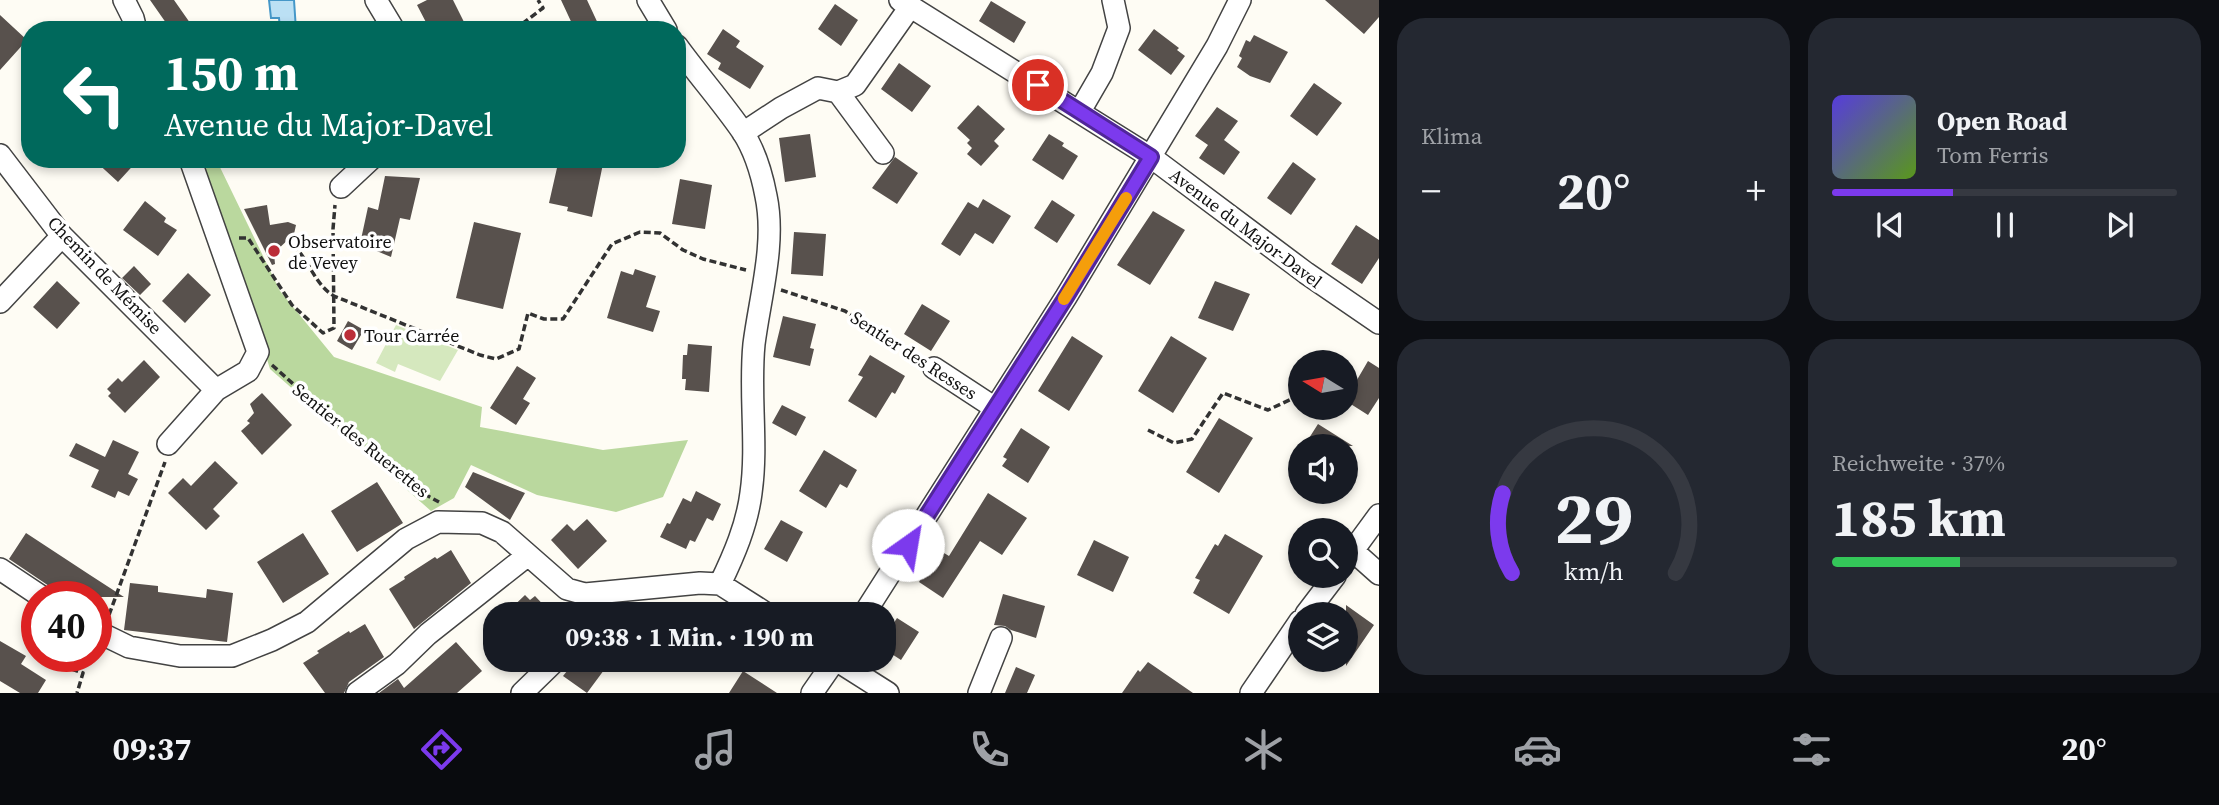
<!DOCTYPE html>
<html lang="de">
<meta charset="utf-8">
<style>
:root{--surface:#171b24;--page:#242831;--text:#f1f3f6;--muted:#9ea1a6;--line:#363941;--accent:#7c3aed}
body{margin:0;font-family:"Source Serif 4",serif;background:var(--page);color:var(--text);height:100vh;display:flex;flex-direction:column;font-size:26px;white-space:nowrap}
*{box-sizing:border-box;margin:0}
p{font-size:23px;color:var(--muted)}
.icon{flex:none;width:38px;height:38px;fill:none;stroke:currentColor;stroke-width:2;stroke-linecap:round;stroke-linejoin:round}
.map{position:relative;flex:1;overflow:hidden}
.panel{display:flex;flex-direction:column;gap:18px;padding:18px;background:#0d0f14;width:840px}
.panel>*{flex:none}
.banner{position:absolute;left:21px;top:21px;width:665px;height:147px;border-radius:28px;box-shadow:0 4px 10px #0003;background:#00695c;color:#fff;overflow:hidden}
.needle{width:46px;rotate:281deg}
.buttons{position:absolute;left:1288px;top:350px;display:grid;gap:14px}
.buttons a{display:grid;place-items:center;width:70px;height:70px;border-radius:50%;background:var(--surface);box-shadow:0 4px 10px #0003;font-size:35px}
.speed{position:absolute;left:21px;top:581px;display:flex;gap:14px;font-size:35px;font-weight:700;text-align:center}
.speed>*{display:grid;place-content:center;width:91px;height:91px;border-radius:50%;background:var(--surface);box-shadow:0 4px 10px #0003;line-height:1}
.speed .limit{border:10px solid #d22;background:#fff;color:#111}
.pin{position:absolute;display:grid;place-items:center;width:60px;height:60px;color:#fff;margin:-30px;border:4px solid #fff;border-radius:50%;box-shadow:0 2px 7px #0007}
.me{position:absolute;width:77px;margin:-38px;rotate:32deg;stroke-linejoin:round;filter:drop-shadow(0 0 5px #0008)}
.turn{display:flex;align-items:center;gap:24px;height:147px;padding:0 28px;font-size:32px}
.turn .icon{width:91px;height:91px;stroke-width:2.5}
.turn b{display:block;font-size:49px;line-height:60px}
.big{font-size:52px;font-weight:700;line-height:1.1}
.panel .tile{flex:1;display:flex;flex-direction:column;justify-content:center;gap:10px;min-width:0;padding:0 24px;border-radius:28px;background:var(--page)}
.panel .dial{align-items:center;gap:0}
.dial svg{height:182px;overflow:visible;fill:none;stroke:var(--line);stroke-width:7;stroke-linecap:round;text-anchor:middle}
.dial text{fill:var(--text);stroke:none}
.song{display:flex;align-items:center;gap:21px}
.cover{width:84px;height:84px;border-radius:10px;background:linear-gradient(135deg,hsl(250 70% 55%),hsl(90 70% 35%))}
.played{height:7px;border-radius:4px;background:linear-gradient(90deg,var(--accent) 35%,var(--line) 35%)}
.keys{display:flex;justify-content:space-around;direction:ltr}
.heat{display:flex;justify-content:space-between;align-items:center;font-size:38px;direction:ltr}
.charge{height:10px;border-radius:5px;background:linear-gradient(90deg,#34c759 37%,var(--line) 0)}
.panel .tiles{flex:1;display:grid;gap:18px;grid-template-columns:repeat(2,1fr)}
.trip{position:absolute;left:483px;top:602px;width:413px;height:70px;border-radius:28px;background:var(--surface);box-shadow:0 4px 10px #0003;font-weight:700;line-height:70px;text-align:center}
.tabs{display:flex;height:112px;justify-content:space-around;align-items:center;background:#090b0e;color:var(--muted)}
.tabs .icon{width:49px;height:49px}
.tabs .current{color:var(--accent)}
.tabs b{font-size:32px;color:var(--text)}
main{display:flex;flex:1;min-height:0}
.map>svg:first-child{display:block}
</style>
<main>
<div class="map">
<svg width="1379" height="693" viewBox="0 0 1379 693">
<rect width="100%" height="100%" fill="#fefcf4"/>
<path fill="#d5e8be" d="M396,325l62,25 -18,31 -42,-17 -3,8 -19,-9z"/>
<path fill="#bad89e" d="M191,159h25l64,132 54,66 148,50 -2,20 123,23 85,-10 -25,57 -47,15 -79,-17 -66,-30 -17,33 -23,13 -161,-142 -35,-114z"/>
<path fill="#bbe0f4" stroke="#4597c8" stroke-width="2" d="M269,0h25l2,30h-16l-1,-12h-8z"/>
<path fill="#58514d" d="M150,0h24l21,30h-24z
M427,0h26l15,30h-38l-13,-25z
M561,0h26l14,30h-26z
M1325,0h54v17l-15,17z
M991,1l35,21 -12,21 -35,-22z
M835,4l23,16 -17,26 -23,-17z
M0,15l27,25 -27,30z
M723,29l17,12 -4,6 28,19 -14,23 -32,-20 3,-6 -14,-9z
M1154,29l25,19 -2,2 8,6 -14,19 -33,-25z
M1254,35l34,17 -18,31 -20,-7 -13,-9 5,-9 -3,-2 7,-16 4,2z
M899,63l32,23 -19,26 -31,-23z
M1314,83l28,20 -25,33 -27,-20z
M978,105l27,24 -11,12 5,5 -18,20 -14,-12 5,-6 -5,-5 3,-3 -13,-12z
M1217,107l21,14 -14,19 16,12 -16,23 -25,-17 9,-13 -13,-9z
M810,134l6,43 -31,5 -6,-44z
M1049,134l15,9 -2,3 16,10 -15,24 -31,-20z
M895,157l23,16 -21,31 -25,-16z
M93,159h46l-21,23z
M559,159h45l-12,58 -25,-6 1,-4 -19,-4z
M1293,162l23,17 -25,36 -24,-17z
M385,176l35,2 -10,42 -10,-2 -9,39 -31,-13 8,-37 10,3z
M680,179l32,6 -7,44 -33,-5z
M983,199l28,17 -18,28 -18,-11 -15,23 -19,-12 27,-42 10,6z
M1052,200l23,15 -18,28 -23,-15z
M145,201l21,17 -2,4 13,8 -19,26 -35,-26z
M267,205l3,20 18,-3 8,3 -2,9 -20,19 1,11 -3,1 -28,-56z
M1153,211l32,19 -35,55 -33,-20z
M474,222l47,11 -18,76 -47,-11z
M1356,225l23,15v18l-17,26 -31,-20z
M794,232l32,2 -3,42 -32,-2z
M134,266l17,18 -11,11 -18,-17z
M635,269l21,7 -10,31 14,4 -7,21 -46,-14 14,-47 12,4z
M188,273l23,22 -26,28 -23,-22z
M57,281l23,22 -23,26 -24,-22z
M1215,281l35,13 -17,37 -35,-13z
M922,304l28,17 -19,30 -27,-17z
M783,316l33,8 -6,24 4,1 -4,17 -37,-9z
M348,321l16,9 -12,20 -15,-9z
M1072,336l31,20 -34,55 -31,-20z
M1171,336l36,22 -34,55 -35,-22z
M688,344l24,2 -3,46 -24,-2 1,-11h-4l1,-24h4z
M870,355l35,21 -10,18 -3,-2 -16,26 -28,-17 15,-24 -5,-2z
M144,360l16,17 -35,36 -17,-17 3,-3 -4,-4 11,-11 4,4z
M1368,361l11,7v30l-11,17 -22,-14v-21l8,5z
M517,366l19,12 -13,21 7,4 -14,22 -26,-17z
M262,393l30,32 -30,30 -21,-24 9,-8 -3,-2 7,-8 -4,-9z
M782,405l24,12 -10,19 -24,-13z
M1219,418l34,20 -34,55 -33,-21z
M1318,424l35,22h-49z
M1021,428l29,19 -22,36 -26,-17 5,-7 -4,-2z
M113,440l26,12 -11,22 10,5 -9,17 -11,-5 -3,7 -24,-11 8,-17 -30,-14 7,-13 29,14z
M824,450l33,20 -10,18 -7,-4 -14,24 -27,-17z
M215,461l23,22 -25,26 7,7 -14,14 -38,-37 15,-15 8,8z
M473,472l52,21 -15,27 -45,-33z
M377,482l26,41 -46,29 -26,-41z
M696,491l25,13 -8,17 -6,-3 -12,24 -5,-2 -4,9 -26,-12 7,-14 3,1 13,-26 8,4z
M988,493l39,25 -25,37 -22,-14 -37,57 -24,-16 20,-32 10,6z
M587,519l20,22 -29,28 -27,-29 16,-16 7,7z
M781,520l22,12 -16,30 -23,-13z
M26,533l64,42 34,22h-64l-11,-11 -40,-27z
M303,533l26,41 -46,29 -26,-41z
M1225,534l38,22 -34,58 -36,-21 7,-13 -5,-2 20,-34 3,2z
M1094,540l35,17 -16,35 -36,-17z
M451,550l20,33 -57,46 -25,-40 16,-10 -1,-2 31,-20 2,2z
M130,583l28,3v6l48,6 1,-9 26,4 -6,49 -103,-12z
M1003,594l42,12 -9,32 -25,-8 -6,-4 -11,-1z
M525,595l5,5 5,-4 17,18h-47z
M1346,605l28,20 -28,41z
M897,618l22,14 -18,28 -17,-11v-11z
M365,624l19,33 -35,25 -5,11h-19l-22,-30 16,-10 -2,-2 32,-20 1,2z
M0,641l26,15 -5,8 25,16 -8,13h-18l-20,-12z
M456,642l26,29 -25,22h-78l19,-14 6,9z
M576,660h15l13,10 -17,23 -24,-17z
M1148,662l45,31h-71l16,-23 2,2z
M1016,667l19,8 -8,18h-22z
M743,671l34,22h-48z"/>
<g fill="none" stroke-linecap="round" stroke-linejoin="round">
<g stroke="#434343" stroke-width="24">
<path id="minor" d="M124,0l9,18 3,12
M376,0l18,30
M648,0l18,30
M900,0l251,157 155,116 73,50
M677,46c21,29 45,56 65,85 12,18 20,44 24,65 10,47 -6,101 -12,148 -5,50 4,100 -3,149 -4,32 -17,62 -31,91
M838,92l45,61
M1080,111l22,-38 17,-45 -6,-28
M743,133l38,-25 37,-20 20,4 17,-7 55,-78
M0,155l62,81 154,154
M341,187l30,-28
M0,302l62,-66
M934,368l61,40
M168,444l48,-54 32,-19 10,-19 -68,-193
M1352,550l27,24
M1346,560l33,-45
M0,569l42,28
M864,614l202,-317 151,-251 23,-46
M1306,614l29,-38
M96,631l33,16 51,9h52l40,-16 35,-18 99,-83 32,-17 44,1 20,9 65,57 18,5 115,-11 20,1 47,30
M836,660l52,33
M357,693l40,-29 31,-30 100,-79
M522,693l34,-33
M812,693l23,-33
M979,693l22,-55
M1251,693l49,-72"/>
</g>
<path stroke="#323232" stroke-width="3.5" stroke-dasharray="7 3.5" stroke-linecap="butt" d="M514,30l29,-22 -5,-8
M239,238h9l44,67 31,28 11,-5 -1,-99 2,-24
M293,245c17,16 21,39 41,51l146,59 16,4 23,-10 9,-36 16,6h19l49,-75 28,-12 20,1 23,17 20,9 43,11
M781,290l64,21 73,46
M272,365l94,84 60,46 13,7
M1148,430l26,13 18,-4 31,-46 45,17 32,-15
M109,615l56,-153
M56,656l9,11 18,6 -6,20"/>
<use href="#minor" stroke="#fff" stroke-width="21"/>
</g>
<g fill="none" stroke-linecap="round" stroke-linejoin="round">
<g stroke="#51269a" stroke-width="18">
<path id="route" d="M908,545l158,-248 85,-140 -113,-72"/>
</g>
<use href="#route" stroke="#7c3aed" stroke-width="12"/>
<path stroke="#f59e0b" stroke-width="12" d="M1064,299l62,-101"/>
</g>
<g fill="#bb2d38" stroke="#fff" stroke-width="2.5">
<circle cx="274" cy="251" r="7"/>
<circle cx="350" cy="335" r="7"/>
</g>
<g text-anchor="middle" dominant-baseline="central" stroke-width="7" stroke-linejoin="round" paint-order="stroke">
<g font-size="18" fill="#101010" stroke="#fff">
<text transform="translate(1246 228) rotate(37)">Avenue du Major-Davel</text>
<text transform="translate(105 275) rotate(46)">Chemin de Mémise</text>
<text transform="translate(914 355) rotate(33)">Sentier des Resses</text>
<text transform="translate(361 440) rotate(39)">Sentier des Ruerettes</text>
</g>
<g font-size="18" fill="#101010" stroke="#fff" text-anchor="start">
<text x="288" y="241">Observatoire<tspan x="288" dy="21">de Vevey</tspan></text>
<text x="364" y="335">Tour Carrée</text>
</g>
</g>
</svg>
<div class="buttons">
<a><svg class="needle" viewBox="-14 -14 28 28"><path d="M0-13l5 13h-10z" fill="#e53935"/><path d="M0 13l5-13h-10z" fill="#9ea1a6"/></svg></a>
<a><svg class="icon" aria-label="sound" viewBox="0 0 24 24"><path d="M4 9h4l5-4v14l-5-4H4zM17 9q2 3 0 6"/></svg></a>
<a><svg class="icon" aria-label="search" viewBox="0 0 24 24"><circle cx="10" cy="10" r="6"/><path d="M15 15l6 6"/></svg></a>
<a><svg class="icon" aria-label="layers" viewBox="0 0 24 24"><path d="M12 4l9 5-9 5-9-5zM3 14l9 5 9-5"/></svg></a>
</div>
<div class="speed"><div class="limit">40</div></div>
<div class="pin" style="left:1038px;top:85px;background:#d93025"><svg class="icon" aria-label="arrive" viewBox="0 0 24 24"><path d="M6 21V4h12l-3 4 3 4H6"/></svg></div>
<svg class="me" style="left:908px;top:545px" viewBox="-20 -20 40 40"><circle r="19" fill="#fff"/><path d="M0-13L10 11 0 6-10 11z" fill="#7c3aed"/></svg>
<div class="trip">09:38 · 1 Min. · 190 m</div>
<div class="banner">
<div class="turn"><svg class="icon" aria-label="left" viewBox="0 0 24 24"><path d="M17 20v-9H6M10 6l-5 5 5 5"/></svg><div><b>150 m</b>Avenue du Major-Davel</div></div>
</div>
</div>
<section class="panel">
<div class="tiles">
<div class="tile"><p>Klima</p>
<div class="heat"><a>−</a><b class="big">20°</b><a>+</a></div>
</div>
<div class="tile">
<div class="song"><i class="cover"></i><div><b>Open Road</b><p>Tom Ferris</p></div></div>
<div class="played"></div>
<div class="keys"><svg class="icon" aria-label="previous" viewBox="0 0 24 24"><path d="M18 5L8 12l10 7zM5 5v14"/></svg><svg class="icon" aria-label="pause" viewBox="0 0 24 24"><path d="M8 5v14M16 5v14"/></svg><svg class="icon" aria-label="next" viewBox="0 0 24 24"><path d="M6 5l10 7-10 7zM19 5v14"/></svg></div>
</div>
<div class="tile dial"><svg viewBox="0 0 100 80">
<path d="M14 69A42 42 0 1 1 86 69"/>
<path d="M14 69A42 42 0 0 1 10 34" stroke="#7c3aed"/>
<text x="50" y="56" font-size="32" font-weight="700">29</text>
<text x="50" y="72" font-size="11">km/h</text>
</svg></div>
<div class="tile"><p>Reichweite · 37%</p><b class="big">185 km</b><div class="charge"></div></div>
</div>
</section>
</main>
<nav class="tabs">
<b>09:37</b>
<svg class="icon current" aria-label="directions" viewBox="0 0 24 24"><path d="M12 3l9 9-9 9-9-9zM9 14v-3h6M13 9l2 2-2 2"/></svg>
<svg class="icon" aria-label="music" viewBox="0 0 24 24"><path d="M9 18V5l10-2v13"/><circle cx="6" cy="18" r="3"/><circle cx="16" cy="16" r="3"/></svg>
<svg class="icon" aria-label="phone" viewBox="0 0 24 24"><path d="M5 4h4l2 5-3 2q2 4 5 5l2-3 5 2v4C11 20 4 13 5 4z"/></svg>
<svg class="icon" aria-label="climate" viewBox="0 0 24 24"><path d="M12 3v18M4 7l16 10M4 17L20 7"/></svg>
<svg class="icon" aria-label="car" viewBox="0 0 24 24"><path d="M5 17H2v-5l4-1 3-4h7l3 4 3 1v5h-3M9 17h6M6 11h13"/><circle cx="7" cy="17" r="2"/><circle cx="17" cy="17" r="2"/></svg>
<svg class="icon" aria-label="filters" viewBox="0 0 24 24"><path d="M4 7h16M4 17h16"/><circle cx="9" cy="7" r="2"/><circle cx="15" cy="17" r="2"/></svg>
<b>20°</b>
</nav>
